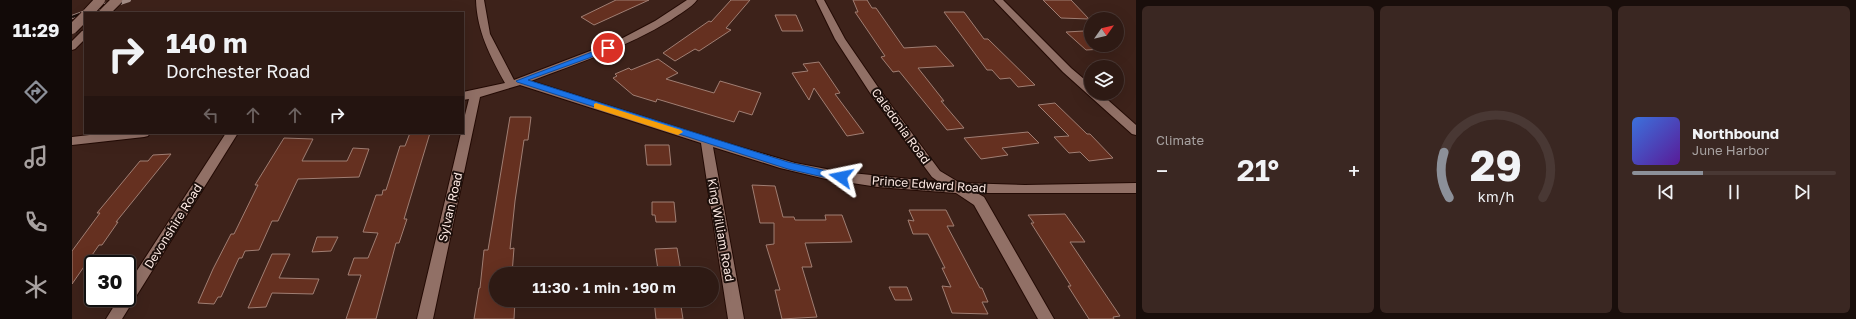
<!DOCTYPE html>
<meta charset="utf-8">
<style>
:root{--surface:#2e1a14;--page:#3a2722;--text:#f1f3f6;--muted:#a7a1a0;--line:#493834;--accent:#8c9099}
body{margin:0;font-family:"Golos Text",sans-serif;background:var(--page);color:var(--text);height:100vh;display:flex;flex-direction:column;font-size:15px;white-space:nowrap}
*{box-sizing:border-box;margin:0}
p{font-size:13px;color:var(--muted)}
.icon{flex:none;width:22px;height:22px;fill:none;stroke:currentColor;stroke-width:2;stroke-linecap:round;stroke-linejoin:round}
.map{position:relative;flex:1;overflow:hidden}
.drawer{display:flex;flex-direction:column;gap:6px;padding:6px;background:#190e0b;width:720px}
.drawer>*{flex:none}
.hud{position:absolute;left:12px;top:12px;width:380px;height:122px;border-radius:0px;box-shadow:0 4px 16px #0002,0 0 0 1px var(--line);background:#2e1a14;color:var(--text);overflow:hidden}
.needle{width:26px;rotate:56deg}
.fabs{position:absolute;left:1012px;top:12px;display:grid;gap:8px}
.fabs a{display:grid;place-items:center;width:40px;height:40px;border-radius:50%;background:var(--surface);box-shadow:0 4px 16px #0002,0 0 0 1px var(--line);font-size:20px}
.speed{position:absolute;left:12px;top:255px;display:flex;gap:8px;font-size:20px;font-weight:700;text-align:center}
.speed>*{display:grid;place-content:center;width:52px;height:52px;border-radius:50%;background:var(--surface);box-shadow:0 4px 16px #0002,0 0 0 1px var(--line);line-height:1}
.speed .limit{border:2px solid #111;border-radius:6px;background:#fff;color:#111}
.pin{position:absolute;display:grid;place-items:center;width:34px;height:34px;color:#fff;margin:-17px;border:2px solid #fff;border-radius:50%;box-shadow:0 1px 4px #0007}
.me{position:absolute;width:44px;margin:-22px;rotate:282deg;stroke-linejoin:round;filter:drop-shadow(0 0 3px #0008)}
.turn{display:flex;align-items:center;gap:14px;height:84px;padding:0 16px;font-size:18px}
.turn .icon{width:52px;height:52px;stroke-width:2.5}
.turn b{display:block;font-size:28px;line-height:34px}
.lanes{display:flex;align-items:center;height:38px;padding:0 16px;background:#0003;justify-content:center;gap:20px;direction:ltr}
.lanes .off{opacity:.35}
.big{font-size:30px;font-weight:600;line-height:1.1}
.drawer .card{flex:1;display:flex;flex-direction:column;justify-content:center;gap:6px;min-width:0;padding:0 14px;border-radius:6px;background:var(--page)}
.drawer .dial{align-items:center;gap:0}
.dial svg{height:104px;overflow:visible;fill:none;stroke:var(--line);stroke-width:7;stroke-linecap:round;text-anchor:middle}
.dial text{fill:var(--text);stroke:none}
.song{display:flex;align-items:center;gap:12px}
.cover{width:48px;height:48px;border-radius:6px;background:linear-gradient(135deg,hsl(220 70% 55%),hsl(270 70% 35%))}
.played{height:4px;border-radius:2px;background:linear-gradient(90deg,var(--accent) 35%,var(--line) 35%)}
.keys{display:flex;justify-content:space-around;direction:ltr}
.heat{display:flex;justify-content:space-between;align-items:center;font-size:22px;direction:ltr}
.drawer .tiles{flex:1;display:grid;gap:6px;grid-template-columns:repeat(3,1fr)}
.trip{position:absolute;left:417px;top:267px;width:230px;height:40px;border-radius:20px;background:var(--surface);box-shadow:0 4px 16px #0002,0 0 0 1px var(--line);font-weight:600;line-height:40px;text-align:center}
main{display:flex;flex:1;min-height:0}
.menu{display:flex;flex-direction:column;width:72px;justify-content:space-around;align-items:center;background:#120a08;color:var(--muted)}
.menu .icon{width:28px;height:28px}
.menu .active{color:var(--accent)}
.menu b{font-size:18px;color:var(--text)}
.map>svg:first-child{display:block}
</style>
<main>
<nav class="menu">
<b>11:29</b>
<svg class="icon active" aria-label="directions" viewBox="0 0 24 24"><path d="M12 3l9 9-9 9-9-9zM9 14v-3h6M13 9l2 2-2 2"/></svg>
<svg class="icon" aria-label="music" viewBox="0 0 24 24"><path d="M9 18V5l10-2v13"/><circle cx="6" cy="18" r="3"/><circle cx="16" cy="16" r="3"/></svg>
<svg class="icon" aria-label="phone" viewBox="0 0 24 24"><path d="M5 4h4l2 5-3 2q2 4 5 5l2-3 5 2v4C11 20 4 13 5 4z"/></svg>
<svg class="icon" aria-label="climate" viewBox="0 0 24 24"><path d="M12 3v18M4 7l16 10M4 17L20 7"/></svg>
</nav>
<div class="map">
<svg width="1064" height="319" viewBox="0 0 1064 319">
<rect width="100%" height="100%" fill="#3d221a"/>
<path fill="#653020" stroke="#a07e73" d="M544,0h33l-55,25 -13,-8z
M659,0h19l-24,28 5,2 -32,21 -4,-2 -20,12 -12,-8 46,-32 2,1z
M781,0h14l5,8h4l28,40 32,-2 18,20 -36,2 26,33h-3l23,27 -17,2 -48,-59 -6,1 -12,-15 4,-1 -30,-44h3z
M971,0h28l18,19 -28,-1z
M872,12h20l20,27h4l47,46 -17,2 -8,-9 -10,1 -8,-9h-5z
M703,15h21l7,16h-21z
M1012,31l7,6v8h8l5,4 -18,1 -20,-18z
M586,59l20,14 -12,6 48,14 6,-12 41,12 -9,22 -13,-4 -5,11 -77,-23 -1,3 -23,-7 -20,-17 4,-2 -2,-2 14,-6 2,2z
M747,62l21,31 -5,1 29,39 -17,3 -33,-48 -5,12 -17,-27 16,-2 -5,-7z
M983,103l32,31h3l23,24 -24,3 -9,-9 -11,1 -15,-16 15,-1 -31,-31z
M438,117h21l-3,23h-4l-9,61 -5,48 4,-1 -2,26h-16v26l19,1 -1,18h-40l5,-31h1l4,-38h4z
M956,132l11,11 -37,5 6,7 -27,4 -17,-21z
M338,133h20l-26,86h3l-8,24h-3l-20,76h-30l15,-44h-13l6,-17h14l10,-25 -15,-1 13,-37h6l1,-5h3l14,-44h5z
M212,138l29,1 -11,22h45l6,-13 16,1 -10,28 -61,2 -20,42h-6l-13,29 -14,1 -3,7h-3l-18,39h-3l-4,7 -16,-1 15,-34 18,-35h3l24,-49h-3z
M573,145h24l2,20h-24z
M99,154l-55,68h2l-16,23h-3l-27,39v-33l28,-38h-3l43,-52h8l5,-6z
M680,185l23,1 8,31h11l1,3h31l-1,-5h17l10,27 -47,1 7,24h-10l15,50 -35,2 -7,-29h5l-14,-45 8,-1v-21h-14z
M580,202h22l2,20h-20l-1,-7h-3z
M837,210h37l8,16h-7l33,62h2l6,14h-6l6,12 -36,-1 -10,-27 9,1 -9,-19h3l-17,-34h-15l-5,-14 6,1z
M993,214l20,28h-15l50,74 -7,1 1,2h-25l-21,-33h3l-40,-63h3l-6,-8z
M245,237h21l-7,14 -19,1z
M605,248l4,23 -14,1 -1,-3 -8,1 -3,-21z
M200,254h18l-11,24 40,1 -6,15 -41,-1 -6,14 -18,1z
M817,287h18l5,13h-17z
M582,300h26l3,19h-27z"/>
<g fill="none" stroke-linecap="round" stroke-linejoin="round">
<g stroke="#230a04" stroke-width="2">
<path id="street" d="M404,0h8l6,34 24,46 105,-40 36,-19 32,-21h10c-6,8 -18,14 -26,20 -44,27 -93,43 -140,61l192,61 72,21 47,9 97,10 -7,-5 -58,-78 -39,-60 -19,-39h8l21,39 37,54 58,78 20,12 65,2 111,-2v10h-159l7,4 70,122h-16l-64,-114 -18,-12 -78,-6 -52,-8 -46,-11 -67,-21 31,172h-16l-27,-176 -181,-58 -40,12 -47,222h-16l44,-186h2v-10l6,-24 -6,1v-8l42,-9c-15,-27 -28,-52 -29,-83z
M35,133h43l-2,3 -4,1 -72,8v-8z
M154,133h12l-116,186h-16l13,-21h8v-12z"/>
</g>
<g stroke="#230a04" stroke-width="2">
<path id="secondary" d="M922,0h9l68,68 20,17v8h9l36,32v10l-4,-1 -69,-62z
M13,30v9l-10,10 -3,1v-9l10,-10z"/>
</g>
<use href="#street" fill="#917066" fill-rule="evenodd"/>
<use href="#secondary" fill="#917066" fill-rule="evenodd"/>
<g stroke="#a38c85" stroke-width="4">
<path id="rail" d="M42,5l15,-5
M0,17l47,-17"/>
</g>
<use href="#rail" stroke="#1c0f0b" stroke-width="2.5" stroke-dasharray="8" stroke-linecap="butt"/>
<g stroke="#230a04" stroke-width="12" stroke-linecap="butt">
<path id="secondary-bridge" d="M16,13l12,-13
M32,13l13,-13
M0,29l13,-13"/>
</g>
<use href="#secondary-bridge" stroke="#917066" stroke-width="10"/>
</g>
<path fill="#1a73e8" stroke="#114b97" d="M536,46l3,1v3l-83,30 260,82 56,13 1,2 -1,2 -3,2 -53,-12 -271,-87 -1,-1z"/>
<path fill="#f59e0b" d="M524,103l85,27 2,2 -5,3 -84,-27v-4z"/>
<g text-anchor="middle" dominant-baseline="central" stroke-width="4" stroke-linejoin="round" paint-order="stroke">
<g font-size="12" fill="#fce9e3" stroke="#1c0f0b">
<text transform="translate(829 126) rotate(54)">Caledonia Road</text>
<text transform="translate(857 184) rotate(4)">Prince Edward Road</text>
<text transform="translate(378 207) rotate(-77)">Sylvan Road</text>
<text transform="translate(101 226) rotate(-58)">Devonshire Road</text>
<text transform="translate(649 230) rotate(80)">King William Road</text>
</g>
</g>
</svg>
<div class="fabs">
<a><svg class="needle" viewBox="-14 -14 28 28"><path d="M0-13l5 13h-10z" fill="#e53935"/><path d="M0 13l5-13h-10z" fill="#a7a1a0"/></svg></a>
<a><svg class="icon" aria-label="layers" viewBox="0 0 24 24"><path d="M12 4l9 5-9 5-9-5zM3 14l9 5 9-5"/></svg></a>
</div>
<div class="speed"><div class="limit">30</div></div>
<div class="pin" style="left:536px;top:48px;background:#d93025"><svg class="icon" aria-label="arrive" viewBox="0 0 24 24"><path d="M6 21V4h12l-3 4 3 4H6"/></svg></div>
<svg class="me" style="left:769px;top:177px" viewBox="-20 -20 40 40"><path d="M0-17L14 15 0 8-14 15z" fill="#1a73e8" stroke="#fff" stroke-width="4"/></svg>
<div class="trip">11:30 · 1 min · 190 m</div>
<div class="hud">
<div class="turn"><svg class="icon" aria-label="right" viewBox="0 0 24 24"><path d="M7 20v-9h11M14 6l5 5-5 5"/></svg><div><b>140 m</b>Dorchester Road</div></div>
<div class="lanes"><svg class="icon off" aria-label="left" viewBox="0 0 24 24"><path d="M17 20v-9H6M10 6l-5 5 5 5"/></svg><svg class="icon off" aria-label="ahead" viewBox="0 0 24 24"><path d="M12 20V5M6 11l6-6 6 6"/></svg><svg class="icon off" aria-label="ahead" viewBox="0 0 24 24"><path d="M12 20V5M6 11l6-6 6 6"/></svg><svg class="icon" aria-label="right" viewBox="0 0 24 24"><path d="M7 20v-9h11M14 6l5 5-5 5"/></svg></div>
</div>
</div>
<section class="drawer">
<div class="tiles">
<div class="card"><p>Climate</p>
<div class="heat"><a>−</a><b class="big">21°</b><a>+</a></div>
</div>
<div class="card dial"><svg viewBox="0 0 100 80">
<path d="M14 69A42 42 0 1 1 86 69"/>
<path d="M14 69A42 42 0 0 1 10 34" stroke="#8c9099"/>
<text x="50" y="56" font-size="32" font-weight="700">29</text>
<text x="50" y="72" font-size="11">km/h</text>
</svg></div>
<div class="card">
<div class="song"><i class="cover"></i><div><b>Northbound</b><p>June Harbor</p></div></div>
<div class="played"></div>
<div class="keys"><svg class="icon" aria-label="previous" viewBox="0 0 24 24"><path d="M18 5L8 12l10 7zM5 5v14"/></svg><svg class="icon" aria-label="pause" viewBox="0 0 24 24"><path d="M8 5v14M16 5v14"/></svg><svg class="icon" aria-label="next" viewBox="0 0 24 24"><path d="M6 5l10 7-10 7zM19 5v14"/></svg></div>
</div>
</div>
</section>
</main>
